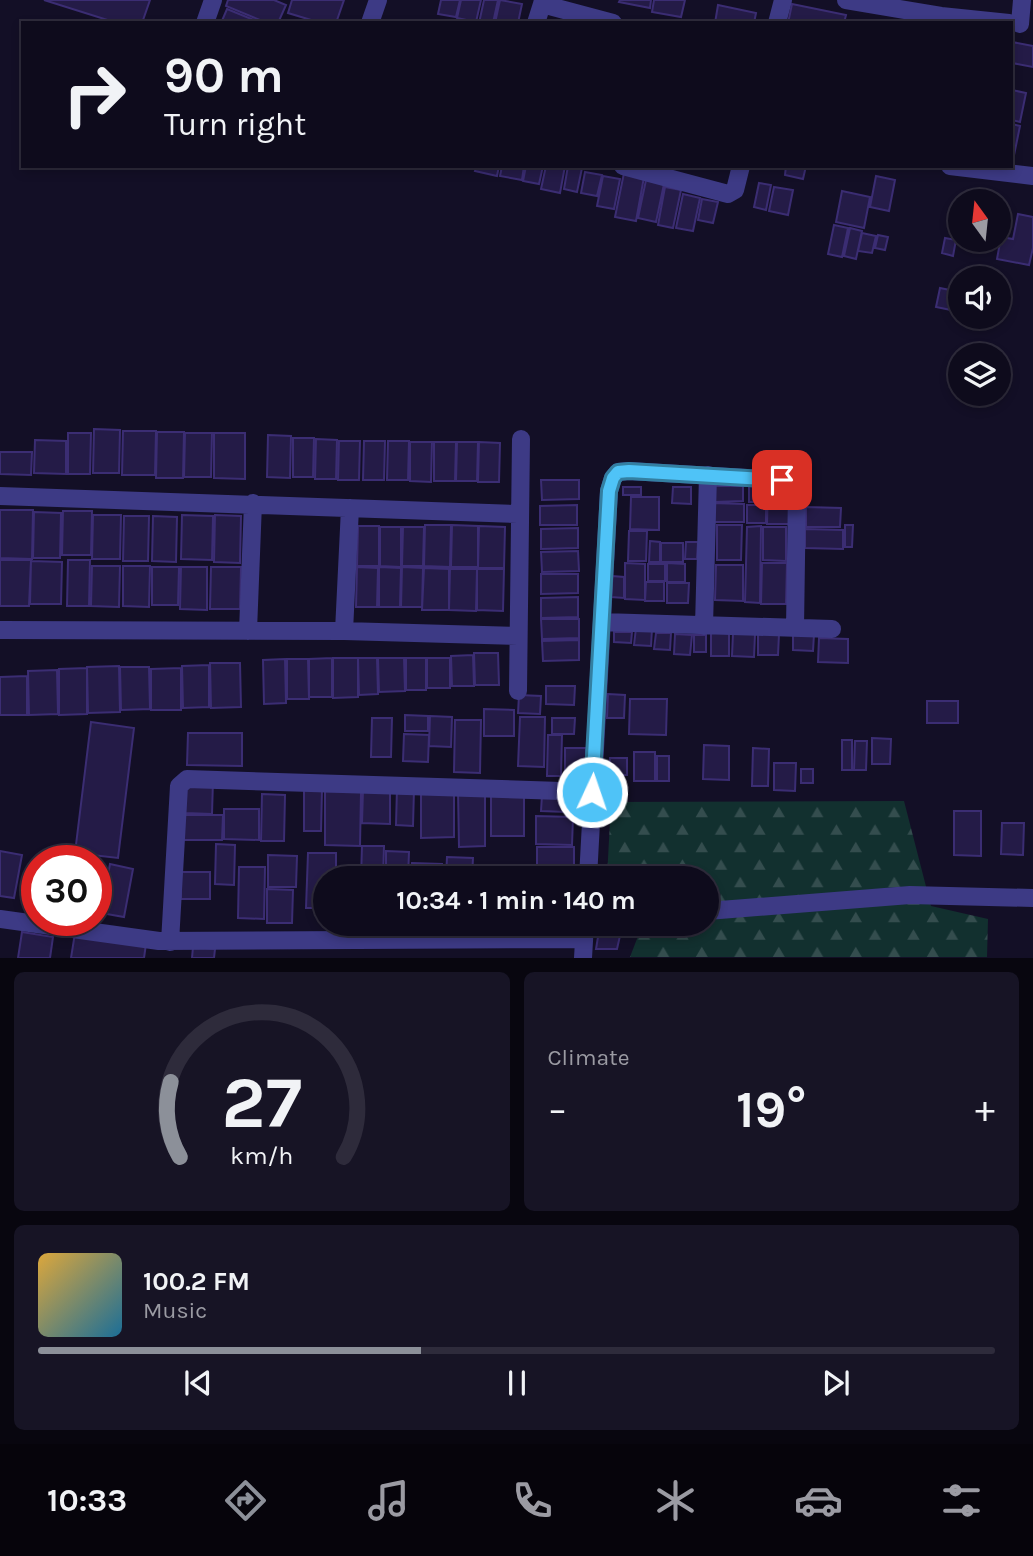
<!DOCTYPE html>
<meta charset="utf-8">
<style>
:root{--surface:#0e0b1c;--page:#171425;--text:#f1f3f6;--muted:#9b9ba3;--line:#2e2b3b;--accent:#8c9099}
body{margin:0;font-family:Karla,sans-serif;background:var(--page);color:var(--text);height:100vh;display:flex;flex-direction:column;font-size:26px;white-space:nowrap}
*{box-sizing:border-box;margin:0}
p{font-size:23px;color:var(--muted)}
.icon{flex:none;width:38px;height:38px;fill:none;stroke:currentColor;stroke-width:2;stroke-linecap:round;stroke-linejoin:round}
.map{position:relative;height:958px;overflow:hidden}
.panel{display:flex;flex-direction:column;gap:14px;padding:14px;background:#08060f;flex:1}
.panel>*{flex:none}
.top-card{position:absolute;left:21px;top:21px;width:992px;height:147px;border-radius:0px;box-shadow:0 4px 10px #0003,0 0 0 2px var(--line);background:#0e0b1c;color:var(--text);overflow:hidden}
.needle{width:46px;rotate:345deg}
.tools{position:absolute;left:948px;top:189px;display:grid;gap:14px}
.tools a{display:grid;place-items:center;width:63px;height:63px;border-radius:50%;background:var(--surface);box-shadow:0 4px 10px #0003,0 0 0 2px var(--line);font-size:35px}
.speed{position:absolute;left:21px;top:845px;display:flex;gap:14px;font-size:35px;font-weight:700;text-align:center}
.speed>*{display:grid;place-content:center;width:91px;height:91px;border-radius:50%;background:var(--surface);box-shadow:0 4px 10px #0003,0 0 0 2px var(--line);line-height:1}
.speed .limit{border:10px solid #d22;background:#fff;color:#111}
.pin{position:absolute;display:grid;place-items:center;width:60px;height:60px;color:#fff;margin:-30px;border-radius:14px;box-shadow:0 4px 10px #0006}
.me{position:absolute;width:77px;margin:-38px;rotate:3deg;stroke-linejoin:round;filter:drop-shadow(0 0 5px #0008)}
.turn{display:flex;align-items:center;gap:24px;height:147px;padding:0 28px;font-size:32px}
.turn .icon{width:91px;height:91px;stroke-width:2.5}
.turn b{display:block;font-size:49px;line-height:60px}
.big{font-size:52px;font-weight:700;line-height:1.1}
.panel .widget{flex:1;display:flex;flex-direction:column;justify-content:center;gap:10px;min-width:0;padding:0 24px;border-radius:10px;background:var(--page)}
.panel .dial{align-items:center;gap:0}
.dial svg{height:182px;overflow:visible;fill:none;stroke:var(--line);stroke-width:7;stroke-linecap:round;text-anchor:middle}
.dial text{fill:var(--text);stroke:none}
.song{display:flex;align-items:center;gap:21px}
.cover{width:84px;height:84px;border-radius:10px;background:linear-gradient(135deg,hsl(40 70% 55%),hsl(200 70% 35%))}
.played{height:7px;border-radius:4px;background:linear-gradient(90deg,var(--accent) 40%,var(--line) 40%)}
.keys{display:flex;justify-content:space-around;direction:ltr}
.heat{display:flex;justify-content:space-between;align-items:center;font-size:38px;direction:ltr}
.panel .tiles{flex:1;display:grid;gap:14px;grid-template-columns:1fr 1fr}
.widget:last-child{grid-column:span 2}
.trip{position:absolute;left:313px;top:866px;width:406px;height:70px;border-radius:35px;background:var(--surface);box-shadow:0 4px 10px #0003,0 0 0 2px var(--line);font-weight:700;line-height:70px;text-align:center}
.tabs{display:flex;height:112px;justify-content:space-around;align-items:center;background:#06040b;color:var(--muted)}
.tabs .icon{width:49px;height:49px}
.tabs .on{color:var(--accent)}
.tabs b{font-size:32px;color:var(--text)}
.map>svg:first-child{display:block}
</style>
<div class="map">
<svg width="1033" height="958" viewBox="0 0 1033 958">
<defs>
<pattern id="forest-firs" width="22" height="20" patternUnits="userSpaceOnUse" patternTransform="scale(1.75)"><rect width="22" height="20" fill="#12302f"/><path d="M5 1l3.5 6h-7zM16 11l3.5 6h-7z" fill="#344d4e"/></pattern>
</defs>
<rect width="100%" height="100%" fill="#130f26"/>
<path fill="url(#forest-firs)" d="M904,801l27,105 57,13 -1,38h-357l10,-26 -7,-7h74v-46h-100l4,-76z"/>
<path fill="#241b47" stroke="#3b2d73" stroke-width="2" d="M44,0h106l-8,23h-25z
M228,0h46l12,5 -8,18h-11l-41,-17z
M292,0h52l-8,23h-15l-33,-10z
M441,0h19l-4,17 -18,-3z
M461,0h20l-5,22 -19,-4z
M484,0h14l-5,23h-14z
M500,0l22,4 -4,19h-23z
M620,0h31l-1,8 -31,-6z
M654,0h31l-4,17 -29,-5z
M792,4l54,11 -2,8h-56z
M718,5l38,8 -2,10h-39z
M227,9l34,14h-40z
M1012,42l21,4v21l-21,-4z
M1012,90l14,3 -6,29 -8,-2z
M1012,124l8,2 -7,34h-1z
M477,166h22l-2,10 -22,-5z
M502,166h22l-2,14 -22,-4z
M526,166h17l-4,18 -16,-3z
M546,166h19l-5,27 -19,-4z
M568,166l14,2 -5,24 -13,-3z
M786,166h20l-3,13 -18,-4z
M585,172l17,3 -5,21 -16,-3z
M624,173l20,4 -8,44 -21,-4z
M603,176l17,3 -6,30 -17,-3z
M876,176l19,4 -6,31 -19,-4z
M646,180l18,4 -8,38 -18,-4z
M759,183l12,2 -5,25 -12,-3z
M665,187l16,3 -8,38 -15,-3z
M774,187l19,3 -5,25 -19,-4z
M842,191l28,6 -6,31 -28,-6z
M683,194l17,4 -7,33 -17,-3z
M702,199l16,3 -5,21 -15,-3z
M1018,214l15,3v31l-4,17 -32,-6 4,-22 12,2z
M834,225l14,3 -6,29 -14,-3z
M850,228l12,3 -6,28 -12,-3z
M862,233l14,3 -4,17 -14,-2z
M878,235l10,2 -3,13 -10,-2z
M945,238l11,2 -3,16 -11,-3z
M940,288l20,4 -4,19 -20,-4z
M961,310v7h30l-1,7 -31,-6z
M94,429l26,1 -1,43h-26z
M123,431h33l-1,44h-33z
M157,432h27l-1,46h-27z
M68,433h23l-1,41h-22z
M185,433h27l-1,44h-27z
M214,433h31v46l-31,-1z
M268,435l23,1 -1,42 -23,-1z
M293,438h21l-1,39h-20z
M316,439l21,1 -1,39h-21z
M35,440l31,1v33l-32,-1z
M339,441h21l-1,39h-21z
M364,441h21l-1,39h-21z
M388,441h21l-1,39h-21z
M410,442h22l-1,40 -21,-1z
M434,442h22l-1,39h-21z
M457,442h21l-1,39h-21z
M479,442l21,1 -1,39h-21z
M0,452h32l-1,23 -31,-1z
M541,480h38v19l-37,1z
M714,486h29v15l-29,1z
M749,486h16v16h-16z
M768,486l24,1 -1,37h-24z
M623,487h18v8h-18z
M673,487h18v17l-19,-1z
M631,497h28v33l-29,-1z
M712,503l32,1v18h-32z
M577,505v20h-37v-19z
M747,505h19v18h-19z
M806,507l35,1 -1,19h-34z
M0,510h33l-1,49 -32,-1z
M63,511h29l-1,44h-29z
M34,512l27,1 -1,45h-27z
M93,515h28l-1,44h-28z
M182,515l31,1 -1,44 -31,-1z
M215,515l26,1 -1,47 -26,-1z
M124,516h25l-1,45h-25z
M153,516l24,1 -1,45 -24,-1z
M425,525h26l-1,42 -26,-1z
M452,525l26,1v41h-27z
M717,525h25l-1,35h-24z
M845,525h8l-1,22h-7z
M358,526h21v40h-22z
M479,526l26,1 -1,41h-26z
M761,526l-1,77 -15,-1 2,-75z
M380,527h21v40l-21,-1z
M403,527h21l-1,39h-21z
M763,527h23v34l-23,-1z
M578,528v20l-37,1v-20z
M805,529l38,1v19l-38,-1z
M629,531h18l-1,30h-18z
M650,541l10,1v20h-11z
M686,542h12l-1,17h-12z
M661,543h22v19h-22z
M578,551l1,20 -37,1 -1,-20z
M0,560h31l-2,46h-29z
M68,560h22l-1,46h-22z
M31,561l31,1 -1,42h-31z
M625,563l20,1v36l-20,-1z
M667,563l18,1v18h-18z
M762,563h25l-1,41h-25z
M648,564h17v17h-17z
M716,565h27v36l-28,-1z
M92,566h28l-1,41 -28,-1z
M123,566h27l-1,41 -26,-1z
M152,567h27l-1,38h-26z
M181,567h26v43l-27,-1z
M211,567h30l-1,42h-30z
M357,567l21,1 -1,39h-21z
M379,567l22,1 -1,39h-21z
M402,567l21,1 -1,39h-21z
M424,568l25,1v41h-27z
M450,569h27l-1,42 -27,-1z
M477,569h27l-1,42 -26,-1z
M541,574h37v19l-37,1z
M612,576l12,1v21l-13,-1z
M646,582h18v19h-19z
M667,583h22l-1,20h-21z
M578,597v20l-37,1v-20z
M541,619h38v19l-37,1z
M636,628l16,1 -1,17 -17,-1z
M614,632h18l-1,11 -17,-1z
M656,633h15l-1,17 -16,-1z
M711,633h18v23h-18z
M733,633l22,1 -1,23 -22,-1z
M675,634l17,1 -2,20 -16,-1z
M758,634h21l-1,21h-20z
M793,634h21l-1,17 -20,-1z
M694,635h12v17h-12z
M819,638l29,1v24l-30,-1z
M579,640v20l-36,1 -1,-20z
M474,653h24l1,32h-24z
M473,655l1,31h-22l-1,-30z
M332,658v39h-23v-38z
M333,658h25v39l-25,1z
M358,658h19l1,36 -19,1z
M378,658h26l1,33 -26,1z
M406,658h20v32h-20z
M427,658h23v30h-23z
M285,659l1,44 -22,1 -1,-44z
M287,659h21l1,40h-22z
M210,663h30l1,44 -30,1z
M209,665v42l-26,1 -1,-42z
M119,666l1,46 -32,1 -1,-46z
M120,667h29l1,42 -29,1z
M87,668v46l-28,1v-46z
M181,668v42h-30v-41z
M57,670l1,44 -29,1 -1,-44z
M27,676v39h-27v-38z
M546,686h29l-1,19 -28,-1z
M608,694l17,1 -1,23h-17z
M519,695l22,1 -1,18 -22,-1z
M630,699h37l-1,36 -37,-1z
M927,701h31v22h-31z
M484,709l30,1v26h-30z
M405,715l23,1v15h-23z
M430,716l22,1 -1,30 -22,-1z
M520,717h25l-1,50 -26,-1z
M372,718h20l-1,39h-20z
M552,718h23l-1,16h-22z
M455,720h26l-1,53 -26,-1z
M91,722l43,6 -16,130 -43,-5z
M188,733h54v33l-55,-1z
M404,734l25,1 -1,27 -25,-1z
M548,735h14l-1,41h-14z
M872,738l19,1 -1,25h-18z
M842,740h10v30h-10z
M855,741h12l-1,29h-12z
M704,745l25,1v34l-26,-1z
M565,748h21v28l-21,-1z
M753,748l16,1 -1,37h-16z
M634,752h21v29h-21z
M657,756h12v25h-12z
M610,758h17v17h-18z
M774,763h22l-1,28 -21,-1z
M801,769h12v14h-12z
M186,780h27l-1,34 -27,-1z
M304,788l18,1 -1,42h-17z
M397,788l17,1 -1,37 -17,-1z
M485,789v57l-26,1 -1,-57z
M363,790h27v34l-28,-1z
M325,791l36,1 -1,54 -35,-1z
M421,791h33v46l-33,1z
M262,794l23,1 -1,46h-23z
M524,795v41h-33v-40z
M542,795l25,1 -1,16 -25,-1z
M224,809h35v31l-35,-1z
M954,811h27v45l-27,-1z
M182,815h41l-1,25h-41z
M536,816l37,1 -1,28 -36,-1z
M1002,823h22l-1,32 -22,-1z
M216,844l19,1 -1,40 -19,-1z
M362,846h22l-1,32h-22z
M537,847h37v22l-37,-1z
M0,851l22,4 -8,43 -14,-2z
M48,851l29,5 -1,5h-30z
M386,851l23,1 -1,26h-22z
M308,853h28v25h-10v30h-20z
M268,855l29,1 -1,31h-28z
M447,857l26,1 -1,20h-26z
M412,863l30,1v14h-31z
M110,864l23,5 -9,48 -23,-4z
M239,867h26l-1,52 -26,-1z
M181,872h29v27h-29z
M267,889l26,1 -1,33h-25z
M600,925l22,2 -5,22h-21z
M22,932l31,5 -3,21h-32z
M75,933l71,11 -2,14h-73z
M193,947l22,2 -1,9h-22z"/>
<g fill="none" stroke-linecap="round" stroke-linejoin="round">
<path stroke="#3d3a85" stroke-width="18" d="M543,0l-1,4 71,19
M846,0l95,16 68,7
M205,23l8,-23
M370,23l8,-23
M536,23l6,-19
M777,23l6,-23
M1020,24l2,-24
M623,166l105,28 7,-4 6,-24
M950,166l83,10
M0,496l518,18
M602,622l230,7
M704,626l4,-151
M0,630l344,1 174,5
M248,631l5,-128
M344,631l6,-123
M518,691l3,-252
M588,878l21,-387 4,-13 5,-6 11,-1 153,9 11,5 4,5 -2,138
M707,911l203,-16 123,3
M0,919l159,22 425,-2
M170,942l9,-156 8,-7 405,13
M583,958l2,-34"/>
</g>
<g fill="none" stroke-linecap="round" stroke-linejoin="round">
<g stroke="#337fa1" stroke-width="18">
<path id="route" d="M592,792l17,-301 4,-13 5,-6 11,-1 153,9"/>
</g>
<use href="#route" stroke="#4fc3f7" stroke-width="12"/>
</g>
</svg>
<div class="tools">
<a><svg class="needle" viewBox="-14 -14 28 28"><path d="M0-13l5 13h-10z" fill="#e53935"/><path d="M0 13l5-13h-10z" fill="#9b9ba3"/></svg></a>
<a><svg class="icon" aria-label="sound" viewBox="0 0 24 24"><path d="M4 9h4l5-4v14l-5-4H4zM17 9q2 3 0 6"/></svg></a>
<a><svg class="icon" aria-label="layers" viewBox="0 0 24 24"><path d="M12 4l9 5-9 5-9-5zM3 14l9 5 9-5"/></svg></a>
</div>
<div class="speed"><div class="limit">30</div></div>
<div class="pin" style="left:782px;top:480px;background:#d93025"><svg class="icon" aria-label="arrive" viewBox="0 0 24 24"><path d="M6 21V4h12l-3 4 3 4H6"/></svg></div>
<svg class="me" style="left:592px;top:792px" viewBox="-20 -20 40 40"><circle r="17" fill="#4fc3f7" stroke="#fff" stroke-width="3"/><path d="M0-11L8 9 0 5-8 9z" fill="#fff"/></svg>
<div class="trip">10:34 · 1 min · 140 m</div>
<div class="top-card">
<div class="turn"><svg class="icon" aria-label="right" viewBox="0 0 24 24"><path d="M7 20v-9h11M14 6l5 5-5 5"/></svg><div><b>90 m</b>Turn right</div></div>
</div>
</div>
<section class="panel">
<div class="tiles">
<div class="widget dial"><svg viewBox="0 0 100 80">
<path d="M14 69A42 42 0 1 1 86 69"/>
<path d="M14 69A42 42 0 0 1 10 36" stroke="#8c9099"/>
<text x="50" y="56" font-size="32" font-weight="700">27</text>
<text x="50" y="72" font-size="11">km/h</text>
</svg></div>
<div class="widget"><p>Climate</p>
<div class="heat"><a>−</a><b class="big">19°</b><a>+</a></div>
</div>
<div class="widget">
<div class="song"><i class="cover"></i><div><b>100.2 FM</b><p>Music</p></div></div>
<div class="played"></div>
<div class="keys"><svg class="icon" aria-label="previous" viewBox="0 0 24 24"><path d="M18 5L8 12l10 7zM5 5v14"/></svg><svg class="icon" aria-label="pause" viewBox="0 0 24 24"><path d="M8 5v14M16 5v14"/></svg><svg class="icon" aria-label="next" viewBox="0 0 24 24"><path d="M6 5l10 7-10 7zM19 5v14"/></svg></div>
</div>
</div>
</section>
<nav class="tabs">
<b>10:33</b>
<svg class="icon on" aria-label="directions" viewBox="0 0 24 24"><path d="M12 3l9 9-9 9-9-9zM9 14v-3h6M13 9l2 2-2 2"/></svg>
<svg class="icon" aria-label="music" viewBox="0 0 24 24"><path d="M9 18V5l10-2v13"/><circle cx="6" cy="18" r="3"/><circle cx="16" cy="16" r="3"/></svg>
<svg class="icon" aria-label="phone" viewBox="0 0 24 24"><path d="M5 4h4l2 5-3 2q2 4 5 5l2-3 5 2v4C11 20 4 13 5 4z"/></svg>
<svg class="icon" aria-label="climate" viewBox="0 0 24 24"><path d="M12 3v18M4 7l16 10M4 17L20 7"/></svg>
<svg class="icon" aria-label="car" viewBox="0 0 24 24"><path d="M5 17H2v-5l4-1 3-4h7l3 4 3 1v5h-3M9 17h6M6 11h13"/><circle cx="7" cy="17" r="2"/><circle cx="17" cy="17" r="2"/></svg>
<svg class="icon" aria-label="filters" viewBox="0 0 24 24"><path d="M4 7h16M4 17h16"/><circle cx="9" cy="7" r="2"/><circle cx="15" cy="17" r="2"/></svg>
</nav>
